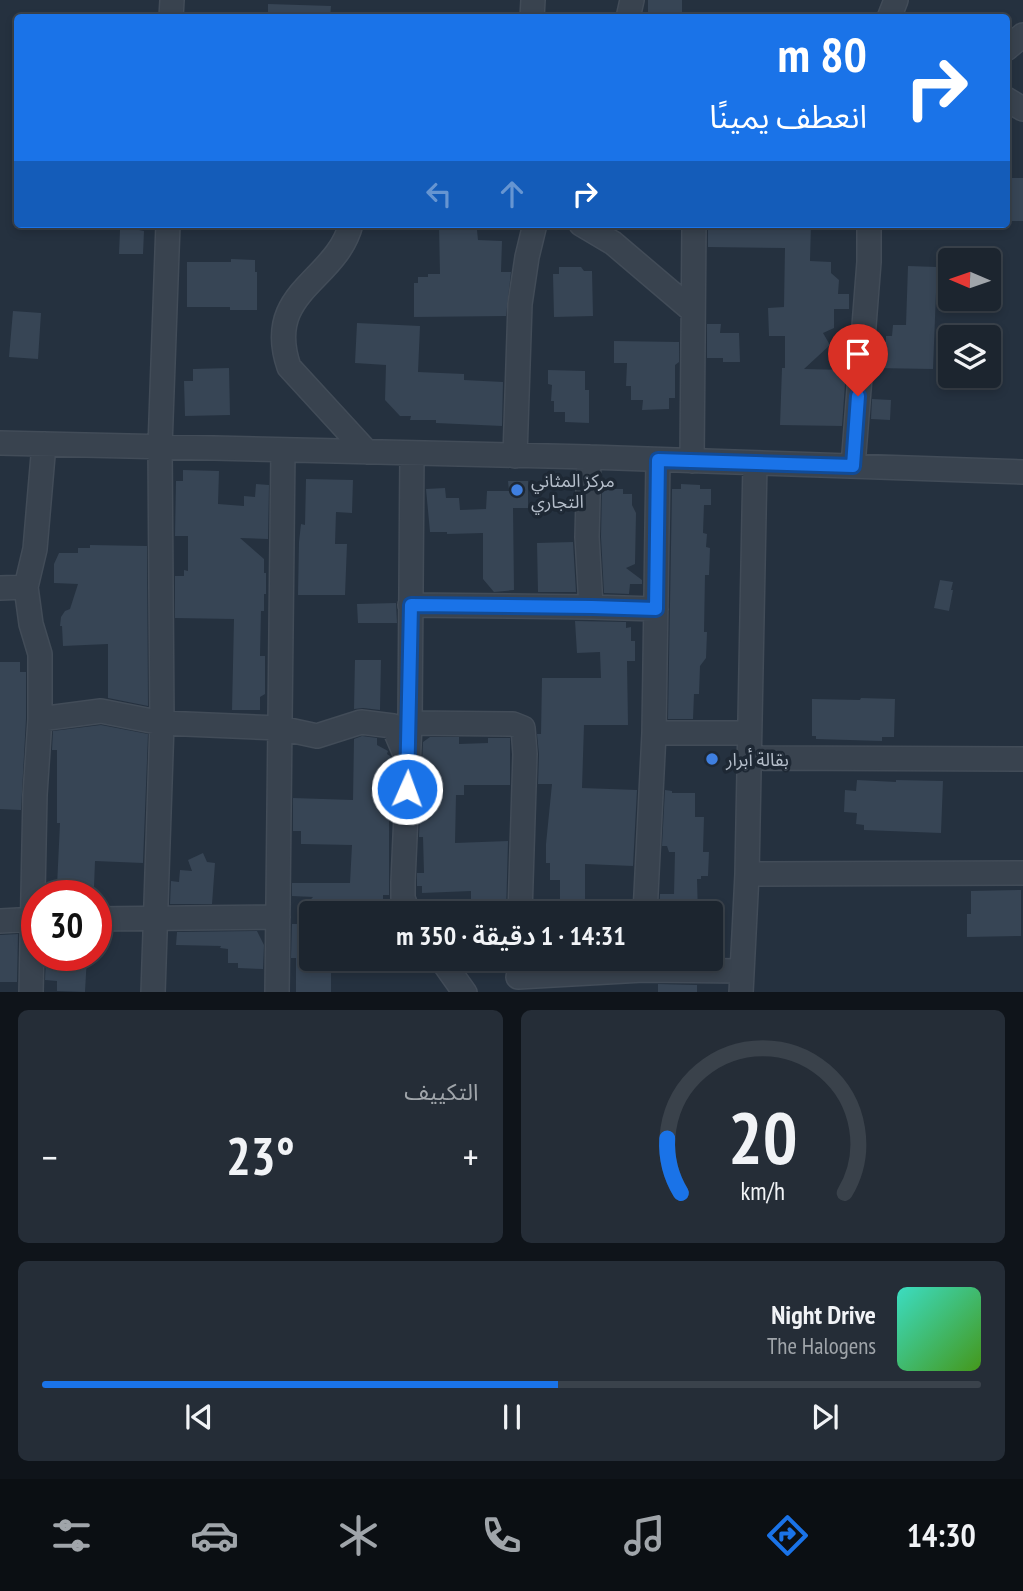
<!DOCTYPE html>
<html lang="ar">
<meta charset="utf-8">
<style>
:root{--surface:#1c252f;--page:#252d37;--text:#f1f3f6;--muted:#a0a5aa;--line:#3a424b;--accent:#1a73e8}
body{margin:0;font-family:"PT Sans Narrow","Noto Sans Arabic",sans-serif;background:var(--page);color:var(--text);direction:rtl;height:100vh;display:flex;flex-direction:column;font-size:26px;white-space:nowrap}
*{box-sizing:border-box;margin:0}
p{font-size:23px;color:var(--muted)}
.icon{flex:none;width:38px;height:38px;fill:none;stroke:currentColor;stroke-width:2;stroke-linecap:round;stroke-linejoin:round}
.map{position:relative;height:992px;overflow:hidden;direction:ltr}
.side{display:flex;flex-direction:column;gap:18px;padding:18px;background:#0f141a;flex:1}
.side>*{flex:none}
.banner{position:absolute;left:14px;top:14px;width:996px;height:214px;border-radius:7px;box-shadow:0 4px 10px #0003,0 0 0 2px var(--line);direction:rtl;background:#1a73e8;color:#fff;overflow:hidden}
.needle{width:46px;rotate:272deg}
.fabs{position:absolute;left:938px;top:248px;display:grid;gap:14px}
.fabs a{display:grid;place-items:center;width:63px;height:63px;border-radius:7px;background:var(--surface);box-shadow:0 4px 10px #0003,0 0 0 2px var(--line);font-size:35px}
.speed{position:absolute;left:21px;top:880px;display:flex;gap:14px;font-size:35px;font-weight:700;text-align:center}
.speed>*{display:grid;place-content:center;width:91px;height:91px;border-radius:50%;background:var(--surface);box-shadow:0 4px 10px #0003,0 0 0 2px var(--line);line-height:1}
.speed .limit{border:10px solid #d22;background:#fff;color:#111}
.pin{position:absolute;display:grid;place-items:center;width:60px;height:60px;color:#fff;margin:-72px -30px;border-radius:50% 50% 50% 0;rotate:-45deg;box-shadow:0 0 7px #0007}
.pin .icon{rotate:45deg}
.me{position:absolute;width:77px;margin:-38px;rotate:2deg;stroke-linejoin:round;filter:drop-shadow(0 0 5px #0008)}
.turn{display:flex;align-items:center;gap:24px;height:147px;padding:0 28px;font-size:32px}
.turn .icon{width:91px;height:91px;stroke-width:2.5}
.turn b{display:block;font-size:49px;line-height:60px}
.lanes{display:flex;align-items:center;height:66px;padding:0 28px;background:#0003;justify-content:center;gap:35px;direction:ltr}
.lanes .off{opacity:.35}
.big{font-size:52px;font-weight:600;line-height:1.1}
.side .card{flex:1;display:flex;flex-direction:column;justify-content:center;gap:10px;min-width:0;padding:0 24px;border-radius:10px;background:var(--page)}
.side .dial{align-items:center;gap:0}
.dial svg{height:182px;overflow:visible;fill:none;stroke:var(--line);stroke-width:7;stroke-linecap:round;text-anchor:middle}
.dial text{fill:var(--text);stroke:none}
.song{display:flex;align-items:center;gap:21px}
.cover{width:84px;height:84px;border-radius:10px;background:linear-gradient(135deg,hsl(170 70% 55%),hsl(100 70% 35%))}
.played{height:7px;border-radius:4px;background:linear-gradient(90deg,var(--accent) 55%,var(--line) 55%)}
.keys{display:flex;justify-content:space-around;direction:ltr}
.heat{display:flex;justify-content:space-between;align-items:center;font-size:38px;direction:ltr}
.side .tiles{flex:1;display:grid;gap:18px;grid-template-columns:1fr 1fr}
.card:last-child{grid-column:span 2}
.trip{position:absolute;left:299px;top:901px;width:424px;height:70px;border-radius:7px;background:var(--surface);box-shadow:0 4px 10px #0003,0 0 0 2px var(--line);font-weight:600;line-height:70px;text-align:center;direction:rtl}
.tab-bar{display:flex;height:112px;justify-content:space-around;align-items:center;background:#0b0f13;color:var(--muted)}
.tab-bar .icon{width:49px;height:49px}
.tab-bar .active{color:var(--accent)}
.tab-bar b{font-size:32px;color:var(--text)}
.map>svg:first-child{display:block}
</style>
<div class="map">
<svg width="1023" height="993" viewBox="0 0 1023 993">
<rect width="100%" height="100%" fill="#25313f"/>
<path fill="#374555" d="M648,0h34v14l-34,-1z
M268,4l63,2 -1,12h-62z
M1006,178h17v43h-17z
M124,224h15v6l5,1 -1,23h-24l1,-24h4z
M731,224h80l-1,37 21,1v11l8,7 -1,14h11v15h-15v19l-11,5 7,12 -26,24 42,1 -4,56 -62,-1 2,-57h3v-32h-16l-1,-28 16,-1 1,-59 -77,-1v-20h23z
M439,225l34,1 4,4 1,10 24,1 -1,31h10l-5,44 -92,1v-34h4v-6h10v-3h12z
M231,259l24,1v12h2v38h-27v-3h-43v-45h44z
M908,266l29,1 -4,102 -58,-1 2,-26h9v-6h6l1,-11h13z
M559,267h22l3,4h8l1,45 -39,1 -1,-43h6z
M13,311l28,2 -3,46 -29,-2z
M357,323l63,3 -2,46 46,2v6l39,2 -1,44 -66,-3v-3h-26l1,-4h-11l-15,-16 1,-35 -31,-2z
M707,324h14l-1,9h19l1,29h-17v-4h-16z
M614,341l65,1v20l-4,3v33h-6v11l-27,1 1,-10h-12v-14h-5l1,-23h-13z
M229,368l1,47 -45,1 -1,-35h9v-12z
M548,370l37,1v19h4v33l-24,-1v-10h-11v-11h-3l1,-16 -4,-1z
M872,399l19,1 -1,20 -19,-1z
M183,470l36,1 -1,33 26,2v-10l11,1 1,-13 13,1 -1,54 -28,-1 24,21v14h2v21h-2v17h-3l-1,45h5v38l-5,3v13h-28l2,-91 -59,-1v-42h9v-6l4,1v-35h-13l1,-55h7z
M306,479l47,1 -1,33 -16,-1 -1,32h12l-2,51h-47l1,-53 2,-18 4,1z
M508,481h20v27h-15l1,82 -20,2 -11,-13v-46l-36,1v-2h-17l-4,-43 19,-1 1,10h13l1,12 26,-1 1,-18h22z
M681,484l19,1v4h11v16h-7l-1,28 4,1 -1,13 4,1 -1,27h-4l-1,57h3l-1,26 -6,8 -1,28h-5l-1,25h-25l4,-230h9z
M602,489h21v5h9v11l4,8 -1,51 -9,4 16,12v4h-12l-1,10 -25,-1 -3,-56z
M573,542l3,50h-38l-1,-49z
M90,545l57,1 1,160 -40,-8v-54l-45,2 -1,-20h-2l1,-9 4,-6 5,-2 8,-25 -24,-1v-19l5,-11h19v-5h12z
M940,580l13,2 -2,8h2l-4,21 -15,-3z
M396,603l1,20h-39l-1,-19z
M575,621l51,1v6l5,-1v14h4v20h-8l1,64h-44l-2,63 55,2 -4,76 -48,-2v37l47,-1 -1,14h-71v-34h-10v-17h-4v-19l6,-60h-14l1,-30 -2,-20h4l1,-56h59l-1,-26 -23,1z
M355,660h26l-1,50 -17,-2 -9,1z
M0,662h20v10h6v47l-5,91 -21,-1z
M861,698l34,1 -1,38h-12v4l-66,-2v-3h-4v-37l48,1z
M101,725l47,9 -5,129 -48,-2 -1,26 -37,-1 3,-63h-3v-73h-5l1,-19z
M362,736l15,2v7l11,6 -1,3 3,2 3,4v6l1,1 -1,26h-4v102h-6v19h-71v54h19v24h-35v-34h-5l1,-34h5l1,-10 15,-17 -21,-1v-13h58l2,-38 -51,-1v-13h-8v-33l60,2 1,-61z
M430,737h29v7l29,-1v-5h22v47h-46v10h-8l-1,48 53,-2 -2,73h-35v-23l-49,2v-7h-5v-13h7l-1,-36h-4l4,-95z
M857,780l39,2v-2l47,1 -2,52 -77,-3v-5l-8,-1 1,-11 -13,-1 1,-22 11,1z
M665,790l7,1v2h23v24h9l-1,35h6l-1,24h-7v3h-4l1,35h-39l1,-20h14l1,-42h-6l-2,-6h-5z
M203,853l4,9 8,1 -3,41h-42l1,-23 8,1 1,-12 12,1 -4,-11z
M1021,890v46l-54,1v-23h4v-23z
M257,931l7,14 -1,24 -25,-1v-5h-10v-14l-8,-1 1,-2 -45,-1 1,-13z
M18,934l-1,48h-17v-47z
M46,956h41l-2,36 -28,-1v-10l-12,-1z
M658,984l39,1v7h-39z"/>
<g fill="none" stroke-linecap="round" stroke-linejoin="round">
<g stroke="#424c58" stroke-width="26">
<path id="minor" d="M171,18l1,-18
M532,18l1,-18
M628,18l4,-18
M889,18l7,-18
M1006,49l17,-14
M1006,99l17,10
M351,224c-15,58 -88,67 -62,143l78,85
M581,224l32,19 80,68
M0,443l589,14 434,15
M515,456l5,-152 7,-47 8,-33
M589,457l-2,80 4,70
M692,461l2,-237
M853,466l16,-204v-38
M0,588l26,-1
M410,605l181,2 65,2
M40,719l61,-8 61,12 118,5 37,8 44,-14 32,4 12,28
M410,723l103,1 10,4 2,26 -5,160
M654,733h95
M748,758l275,1
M747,874l276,-1
M409,914l-6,-16v-16l7,-159 2,-270
M645,914l9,-181 4,-273
M96,919l182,-2
M0,921l37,-2
M441,959l24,34
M518,977l125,-7 99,1
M31,993l4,-198 5,-76v-65l-9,-30 -5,-37 9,-38 9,-105
M153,993l9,-270 -2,-276 8,-223
M277,993l6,-543
M741,993l6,-119 8,-411"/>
</g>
<use href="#minor" stroke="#39434f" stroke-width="23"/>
</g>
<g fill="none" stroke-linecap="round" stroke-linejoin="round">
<g stroke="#114b97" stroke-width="18">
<path id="route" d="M407,789l4,-184 181,2 64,2 2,-149 195,6 5,-70"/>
</g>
<use href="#route" stroke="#1a73e8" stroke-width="12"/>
</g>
<g fill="#3f7fe0" stroke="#1e2834" stroke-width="2.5">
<circle cx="517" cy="490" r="7"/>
<circle cx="712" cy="759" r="7"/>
</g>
<g text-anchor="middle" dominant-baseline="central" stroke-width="7" stroke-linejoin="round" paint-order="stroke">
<g font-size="18" fill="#b5beca" stroke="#1e2834" text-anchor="start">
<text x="531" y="480">مركز المثاني<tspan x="531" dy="21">التجاري</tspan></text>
<text x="726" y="759">بقالة أبرار</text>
</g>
</g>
</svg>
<div class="fabs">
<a><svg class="needle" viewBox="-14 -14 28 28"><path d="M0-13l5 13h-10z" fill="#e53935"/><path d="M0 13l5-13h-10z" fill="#a0a5aa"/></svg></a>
<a><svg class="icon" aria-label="layers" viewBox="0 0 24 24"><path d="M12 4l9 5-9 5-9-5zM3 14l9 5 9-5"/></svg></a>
</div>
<div class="speed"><div class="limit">30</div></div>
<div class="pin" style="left:858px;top:396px;background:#d93025"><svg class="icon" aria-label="arrive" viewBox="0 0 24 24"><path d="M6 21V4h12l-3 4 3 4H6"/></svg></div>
<svg class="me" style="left:407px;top:789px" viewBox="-20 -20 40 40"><circle r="17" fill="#1a73e8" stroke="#fff" stroke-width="3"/><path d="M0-11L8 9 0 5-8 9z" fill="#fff"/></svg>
<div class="trip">14:31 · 1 دقيقة · 350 m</div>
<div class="banner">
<div class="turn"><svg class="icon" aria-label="right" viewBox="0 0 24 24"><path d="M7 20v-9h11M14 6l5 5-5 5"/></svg><div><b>80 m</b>انعطف يمينًا</div></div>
<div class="lanes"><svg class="icon off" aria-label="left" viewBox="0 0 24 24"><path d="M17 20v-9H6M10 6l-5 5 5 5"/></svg><svg class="icon off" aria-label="ahead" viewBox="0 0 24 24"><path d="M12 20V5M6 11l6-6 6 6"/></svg><svg class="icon" aria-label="right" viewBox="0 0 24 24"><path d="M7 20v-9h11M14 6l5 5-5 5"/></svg></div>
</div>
</div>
<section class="side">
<div class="tiles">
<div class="card dial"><svg viewBox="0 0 100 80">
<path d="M14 69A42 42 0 1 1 86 69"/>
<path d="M14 69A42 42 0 0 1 8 45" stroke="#1a73e8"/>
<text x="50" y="56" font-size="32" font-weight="700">20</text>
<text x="50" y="72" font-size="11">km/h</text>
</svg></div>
<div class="card"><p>التكييف</p>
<div class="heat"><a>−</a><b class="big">23°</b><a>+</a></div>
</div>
<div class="card">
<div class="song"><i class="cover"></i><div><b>Night Drive</b><p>The Halogens</p></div></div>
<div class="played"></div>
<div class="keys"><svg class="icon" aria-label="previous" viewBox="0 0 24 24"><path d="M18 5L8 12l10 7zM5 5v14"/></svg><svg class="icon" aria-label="pause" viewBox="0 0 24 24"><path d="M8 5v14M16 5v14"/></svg><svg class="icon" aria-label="next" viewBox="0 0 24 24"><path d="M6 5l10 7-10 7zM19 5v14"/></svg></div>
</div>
</div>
</section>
<nav class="tab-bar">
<b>14:30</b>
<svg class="icon active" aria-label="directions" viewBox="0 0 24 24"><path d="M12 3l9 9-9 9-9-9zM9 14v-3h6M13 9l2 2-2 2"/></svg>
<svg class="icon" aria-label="music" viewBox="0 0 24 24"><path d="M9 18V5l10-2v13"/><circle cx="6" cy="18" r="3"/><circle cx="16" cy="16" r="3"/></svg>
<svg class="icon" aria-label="phone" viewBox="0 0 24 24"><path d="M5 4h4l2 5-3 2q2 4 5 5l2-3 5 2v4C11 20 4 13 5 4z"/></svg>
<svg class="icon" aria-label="climate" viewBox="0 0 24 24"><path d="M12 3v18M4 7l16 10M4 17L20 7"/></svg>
<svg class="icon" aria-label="car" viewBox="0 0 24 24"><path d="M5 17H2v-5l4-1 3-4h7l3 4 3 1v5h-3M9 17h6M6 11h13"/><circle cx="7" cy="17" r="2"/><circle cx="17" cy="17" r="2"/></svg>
<svg class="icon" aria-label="filters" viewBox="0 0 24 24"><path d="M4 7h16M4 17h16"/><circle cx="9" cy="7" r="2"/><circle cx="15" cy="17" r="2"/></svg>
</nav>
